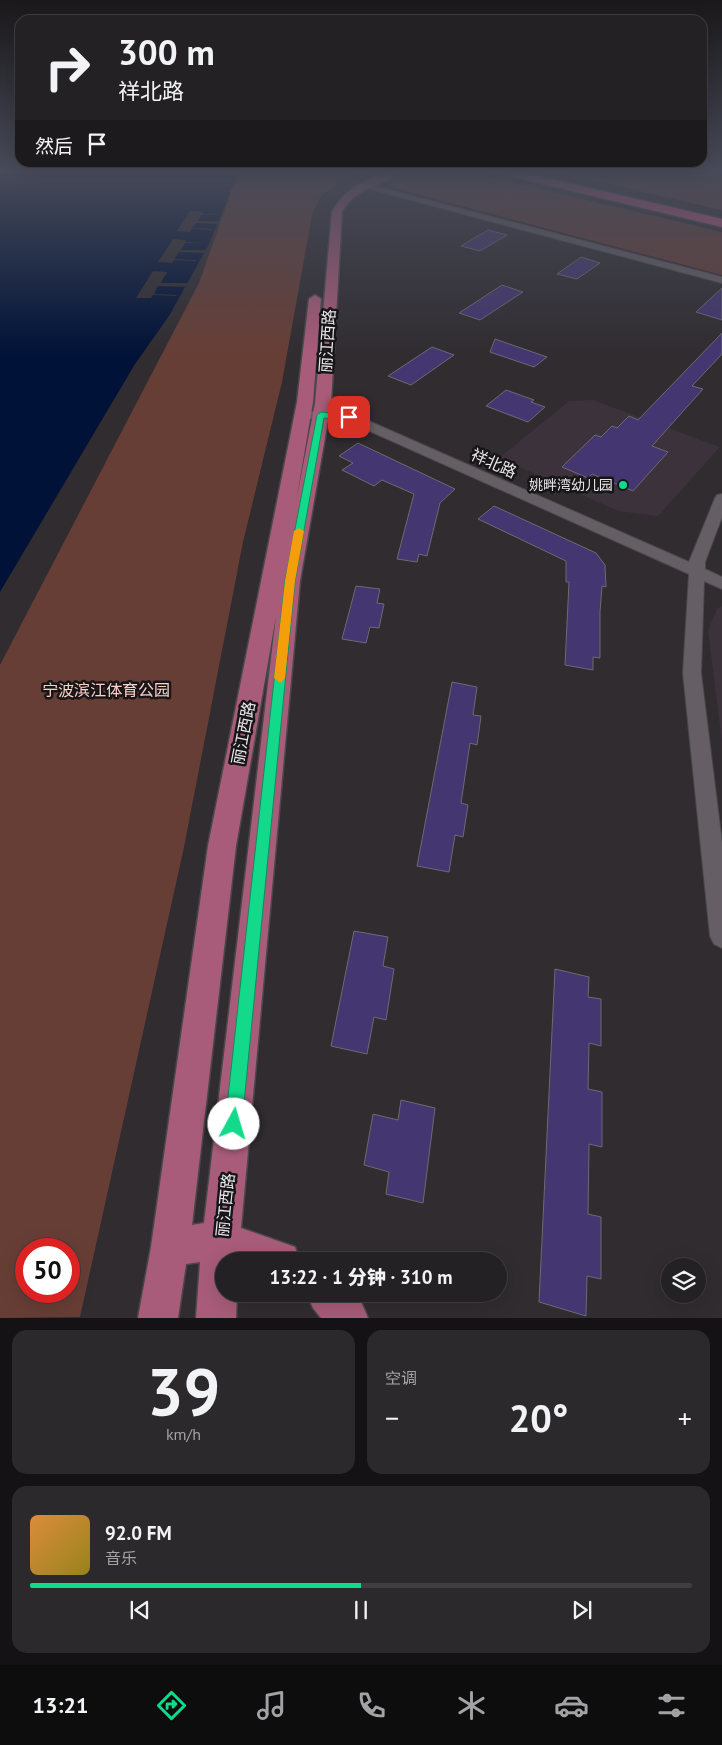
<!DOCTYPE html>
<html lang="zh">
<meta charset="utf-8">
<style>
:root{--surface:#242124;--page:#2c292c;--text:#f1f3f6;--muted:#a3a3a6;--line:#413e41;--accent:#13d98a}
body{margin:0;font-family:"PT Sans","Noto Sans SC",sans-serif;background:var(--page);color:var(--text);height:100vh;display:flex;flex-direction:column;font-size:19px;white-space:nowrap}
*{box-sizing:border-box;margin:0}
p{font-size:16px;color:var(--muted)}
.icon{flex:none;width:28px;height:28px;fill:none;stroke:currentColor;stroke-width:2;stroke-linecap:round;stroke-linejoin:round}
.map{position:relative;height:1318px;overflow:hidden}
.sheet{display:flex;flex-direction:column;gap:12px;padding:12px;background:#141214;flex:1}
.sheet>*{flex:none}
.banner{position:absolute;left:15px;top:15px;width:692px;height:152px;border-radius:15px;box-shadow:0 5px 20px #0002,0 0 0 1px var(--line);background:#242124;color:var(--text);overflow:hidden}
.fabs{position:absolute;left:661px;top:1258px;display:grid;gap:10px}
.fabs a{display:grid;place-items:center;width:45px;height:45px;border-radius:50%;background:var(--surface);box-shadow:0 5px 20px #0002,0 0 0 1px var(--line);font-size:25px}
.speed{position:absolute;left:15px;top:1238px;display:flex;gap:10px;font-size:25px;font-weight:700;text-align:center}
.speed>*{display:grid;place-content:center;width:65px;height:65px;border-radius:50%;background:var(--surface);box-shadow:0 5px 20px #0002,0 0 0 1px var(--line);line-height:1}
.speed .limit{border:8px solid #d22;background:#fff;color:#111}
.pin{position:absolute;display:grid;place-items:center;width:42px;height:42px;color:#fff;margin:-21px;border-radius:10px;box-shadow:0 2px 8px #0006}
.me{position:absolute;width:55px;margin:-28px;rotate:6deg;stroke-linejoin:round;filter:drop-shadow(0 0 4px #0008)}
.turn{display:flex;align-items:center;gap:18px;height:105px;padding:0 20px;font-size:22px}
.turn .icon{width:65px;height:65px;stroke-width:2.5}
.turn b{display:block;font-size:35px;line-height:42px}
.then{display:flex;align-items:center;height:48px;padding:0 20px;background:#0003;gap:10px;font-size:19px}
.big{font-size:38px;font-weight:800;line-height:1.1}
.sheet .tile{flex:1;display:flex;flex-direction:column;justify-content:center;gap:8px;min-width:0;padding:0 18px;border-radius:15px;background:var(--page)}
.sheet .dial{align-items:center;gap:0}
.dial b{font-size:65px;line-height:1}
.song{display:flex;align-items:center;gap:15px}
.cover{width:60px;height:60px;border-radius:8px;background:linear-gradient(135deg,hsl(30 70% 55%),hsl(50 70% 35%))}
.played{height:5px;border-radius:2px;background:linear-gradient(90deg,var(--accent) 50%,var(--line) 50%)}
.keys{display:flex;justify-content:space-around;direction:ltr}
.heat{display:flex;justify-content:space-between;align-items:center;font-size:28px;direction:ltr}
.sheet .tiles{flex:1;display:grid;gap:12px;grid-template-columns:1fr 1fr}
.tile:last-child{grid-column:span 2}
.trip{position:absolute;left:215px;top:1252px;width:292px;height:50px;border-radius:25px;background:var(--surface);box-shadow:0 5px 20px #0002,0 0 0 1px var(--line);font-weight:800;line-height:50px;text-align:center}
.tab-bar{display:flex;height:80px;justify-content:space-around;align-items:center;background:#0e0d0e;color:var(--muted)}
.tab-bar .icon{width:35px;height:35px}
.tab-bar .active{color:var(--accent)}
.tab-bar b{font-size:22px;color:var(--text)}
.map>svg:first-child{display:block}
</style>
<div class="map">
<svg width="722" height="1318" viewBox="0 0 722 1318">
<rect width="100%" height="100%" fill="#302c30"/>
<path fill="#3b323b" d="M593,400l127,47 -62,69 -40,-5 -119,-53 70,-57z
M722,606v136l-14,-112 9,-21z"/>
<path fill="#673e36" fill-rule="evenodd" d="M250,171h104l-34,26 -8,18 -30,167 -39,160 -59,305 -104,470 -80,1v-653l199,-382 34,-96zM26,1249h43v42h-43z
M417,171h48l257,61v43l-328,-87 -6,-5 15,-9z
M552,171h133l37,8v31z"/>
<path fill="#001237" d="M0,171h239l-30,73 -40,72 -34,48 -135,228z"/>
<path fill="#302c30" d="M190,211l13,1 -1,2h19l-20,1 -3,6h23l-1,3 -24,-1 -4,5 21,1 -1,1 -20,-1 -2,3 -13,-1z
M173,239l13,1 -1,2 20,1h-20l-4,7h25l-2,3 -25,-1 -5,7 22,1v1l-22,-1 -2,3 -14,-1z
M153,271l14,1 -1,3h22h-23l-4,8h27l-2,4 -28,-1 -4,8 23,1 -1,1 -23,-1 -2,3h-15z"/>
<path fill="#443670" stroke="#6c6b71" d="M488,230l19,5 -27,16 -19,-5z
M581,257l19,6 -23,16 -20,-5z
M502,285l21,7 -43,28 -21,-7z
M722,288v32l-26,-8z
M722,333v21l-30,32 11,3 -51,57 16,6 -35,39 -41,-17 -4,4 -26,-11 33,-32 6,2 11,-11 5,2 12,-12 9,4z
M495,339l52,18 -13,10 -44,-15z
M432,347l22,8 -43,30 -23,-9z
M506,390l28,10 -3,2 14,5 -17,15 -42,-16z
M358,443l97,46 -15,14 -13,53 -8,-2 -2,8 -20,-3 17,-65 -32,-14 -8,6 -32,-16 11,-7 -14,-7z
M494,506l102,47 9,12 1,22 -4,-1 -2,26v46l-7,-1v13l-28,-5 4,-83h-3v-21l-88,-42z
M356,586l24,3 -3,14 7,1 -5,24 -9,-1 -4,16 -24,-4z
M452,682l25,5 -4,28 8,1 -4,29 -7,-2 -9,60 7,2 -5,32 -8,-2 -6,37 -32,-6z
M354,931l34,6 -5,29 11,3 -8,51 -12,-3 -7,37 -36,-8z
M555,969l34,8 -1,20 13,2v47l-12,-3 -1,46 14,3v55l-13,-3 -1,70 13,3v62l-14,-3 -1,40 -47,-14z
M401,1100l34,8 -12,95 -37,-9 3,-22 -25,-7 9,-51 25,6z"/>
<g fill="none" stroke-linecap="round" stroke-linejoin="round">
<g stroke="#4a474a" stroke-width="2">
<path id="minor" d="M362,183l360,94v6l-360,-96z
M306,411l47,3 336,148 26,-64 2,-3 5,-1v23l-17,45v7l17,8v12l-18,-8 -3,92 21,170v105l-8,-4 -4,-8 -27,-263 6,-99 -342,-153 -45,-3 -2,-3 2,-3z"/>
</g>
<g stroke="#4a474a" stroke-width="3">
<path id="major" d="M387,171h14c-20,18 -43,13 -59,41l-11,191 -31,178 -59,647 54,19 5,14h-76v33h13l-1,24h-40l4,-56 -14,2 -8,54h-40l13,-71 57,-401 89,-444 12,-103 6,-4 6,4 -8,103 -17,100 19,-99 17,-191c14,-25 30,-29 55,-41zM276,616l-72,607 -12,2 44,-379z
M307,1294h46l9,10 6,14h-47l-8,-10z"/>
</g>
<g stroke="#4a474a" stroke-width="3">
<path id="highway" d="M497,171h20l205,48v8l-220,-53z"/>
</g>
<use href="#minor" fill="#655f65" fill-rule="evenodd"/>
<use href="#major" fill="#a85c7a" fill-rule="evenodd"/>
<use href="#highway" fill="#d45a88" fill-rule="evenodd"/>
</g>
<linearGradient id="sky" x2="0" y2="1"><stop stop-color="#1a181a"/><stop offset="0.48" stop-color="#484b59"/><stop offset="1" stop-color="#484b59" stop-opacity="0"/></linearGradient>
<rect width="722" height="356" fill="url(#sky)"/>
<path fill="#13d98a" stroke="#0c8d5a" d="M321,412l28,3 4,2 -4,3 -25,-2 -29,163 -53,543 -2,6 -6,3 -7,-3 -2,-6 60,-543 32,-166z"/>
<path fill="#f59e0b" d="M299,528l5,3 -9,50 -10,97 -5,5 -6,-5 11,-97 9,-50z"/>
<circle fill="#13d98a" stroke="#171517" stroke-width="2" cx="623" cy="485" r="5"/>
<g text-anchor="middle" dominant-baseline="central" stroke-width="5" stroke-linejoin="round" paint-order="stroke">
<g font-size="14" fill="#eae7ea" stroke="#171517" text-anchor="end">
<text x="613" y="485">姚畔湾幼儿园</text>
</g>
<g font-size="16" fill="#eae7ea" stroke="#171517">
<text transform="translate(327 341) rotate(-86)">丽江西路</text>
<text transform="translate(494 463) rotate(24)">祥北路</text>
<text transform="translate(243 733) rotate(-79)">丽江西路</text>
<text transform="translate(225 1205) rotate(-84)">丽江西路</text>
</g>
<g font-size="16" fill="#fcd1c7" stroke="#171517">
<text x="106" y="690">宁波滨江体育公园</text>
</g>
</g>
</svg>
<div class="fabs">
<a><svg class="icon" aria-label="layers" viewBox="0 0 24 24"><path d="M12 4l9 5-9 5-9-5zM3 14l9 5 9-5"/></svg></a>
</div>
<div class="speed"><div class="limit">50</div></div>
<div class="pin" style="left:349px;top:417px;background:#d93025"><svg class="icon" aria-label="arrive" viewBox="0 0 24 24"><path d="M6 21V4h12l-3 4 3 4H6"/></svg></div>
<svg class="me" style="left:234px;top:1124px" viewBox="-20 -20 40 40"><circle r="19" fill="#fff"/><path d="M0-13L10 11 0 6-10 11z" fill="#13d98a"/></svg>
<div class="trip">13:22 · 1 分钟 · 310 m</div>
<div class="banner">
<div class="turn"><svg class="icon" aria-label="right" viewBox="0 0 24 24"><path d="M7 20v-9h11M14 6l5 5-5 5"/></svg><div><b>300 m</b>祥北路</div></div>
<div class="then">然后<svg class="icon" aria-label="arrive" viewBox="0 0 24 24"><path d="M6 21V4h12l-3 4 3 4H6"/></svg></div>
</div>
</div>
<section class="sheet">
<div class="tiles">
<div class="tile dial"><b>39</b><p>km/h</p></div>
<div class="tile"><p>空调</p>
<div class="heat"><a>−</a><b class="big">20°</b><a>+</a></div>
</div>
<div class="tile">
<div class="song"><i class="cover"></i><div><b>92.0 FM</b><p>音乐</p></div></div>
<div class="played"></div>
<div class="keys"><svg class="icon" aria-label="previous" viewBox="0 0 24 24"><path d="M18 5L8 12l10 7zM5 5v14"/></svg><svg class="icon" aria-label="pause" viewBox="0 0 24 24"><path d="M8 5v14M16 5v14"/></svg><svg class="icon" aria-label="next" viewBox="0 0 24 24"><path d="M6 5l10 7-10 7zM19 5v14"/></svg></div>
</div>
</div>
</section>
<nav class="tab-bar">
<b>13:21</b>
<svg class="icon active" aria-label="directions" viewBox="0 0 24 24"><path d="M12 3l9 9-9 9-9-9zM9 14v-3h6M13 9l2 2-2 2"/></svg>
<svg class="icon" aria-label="music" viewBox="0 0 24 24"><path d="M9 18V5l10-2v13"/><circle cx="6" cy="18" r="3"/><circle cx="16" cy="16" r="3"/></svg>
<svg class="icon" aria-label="phone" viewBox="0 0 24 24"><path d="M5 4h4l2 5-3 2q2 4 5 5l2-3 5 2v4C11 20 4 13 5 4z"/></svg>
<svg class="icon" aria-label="climate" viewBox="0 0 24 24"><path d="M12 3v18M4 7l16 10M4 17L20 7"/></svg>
<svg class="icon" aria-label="car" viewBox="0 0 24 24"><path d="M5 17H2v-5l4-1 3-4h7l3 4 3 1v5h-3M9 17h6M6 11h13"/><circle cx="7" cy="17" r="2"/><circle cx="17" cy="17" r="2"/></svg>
<svg class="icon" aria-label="filters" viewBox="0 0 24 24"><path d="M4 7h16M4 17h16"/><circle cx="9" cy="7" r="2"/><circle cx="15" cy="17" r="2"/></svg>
</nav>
